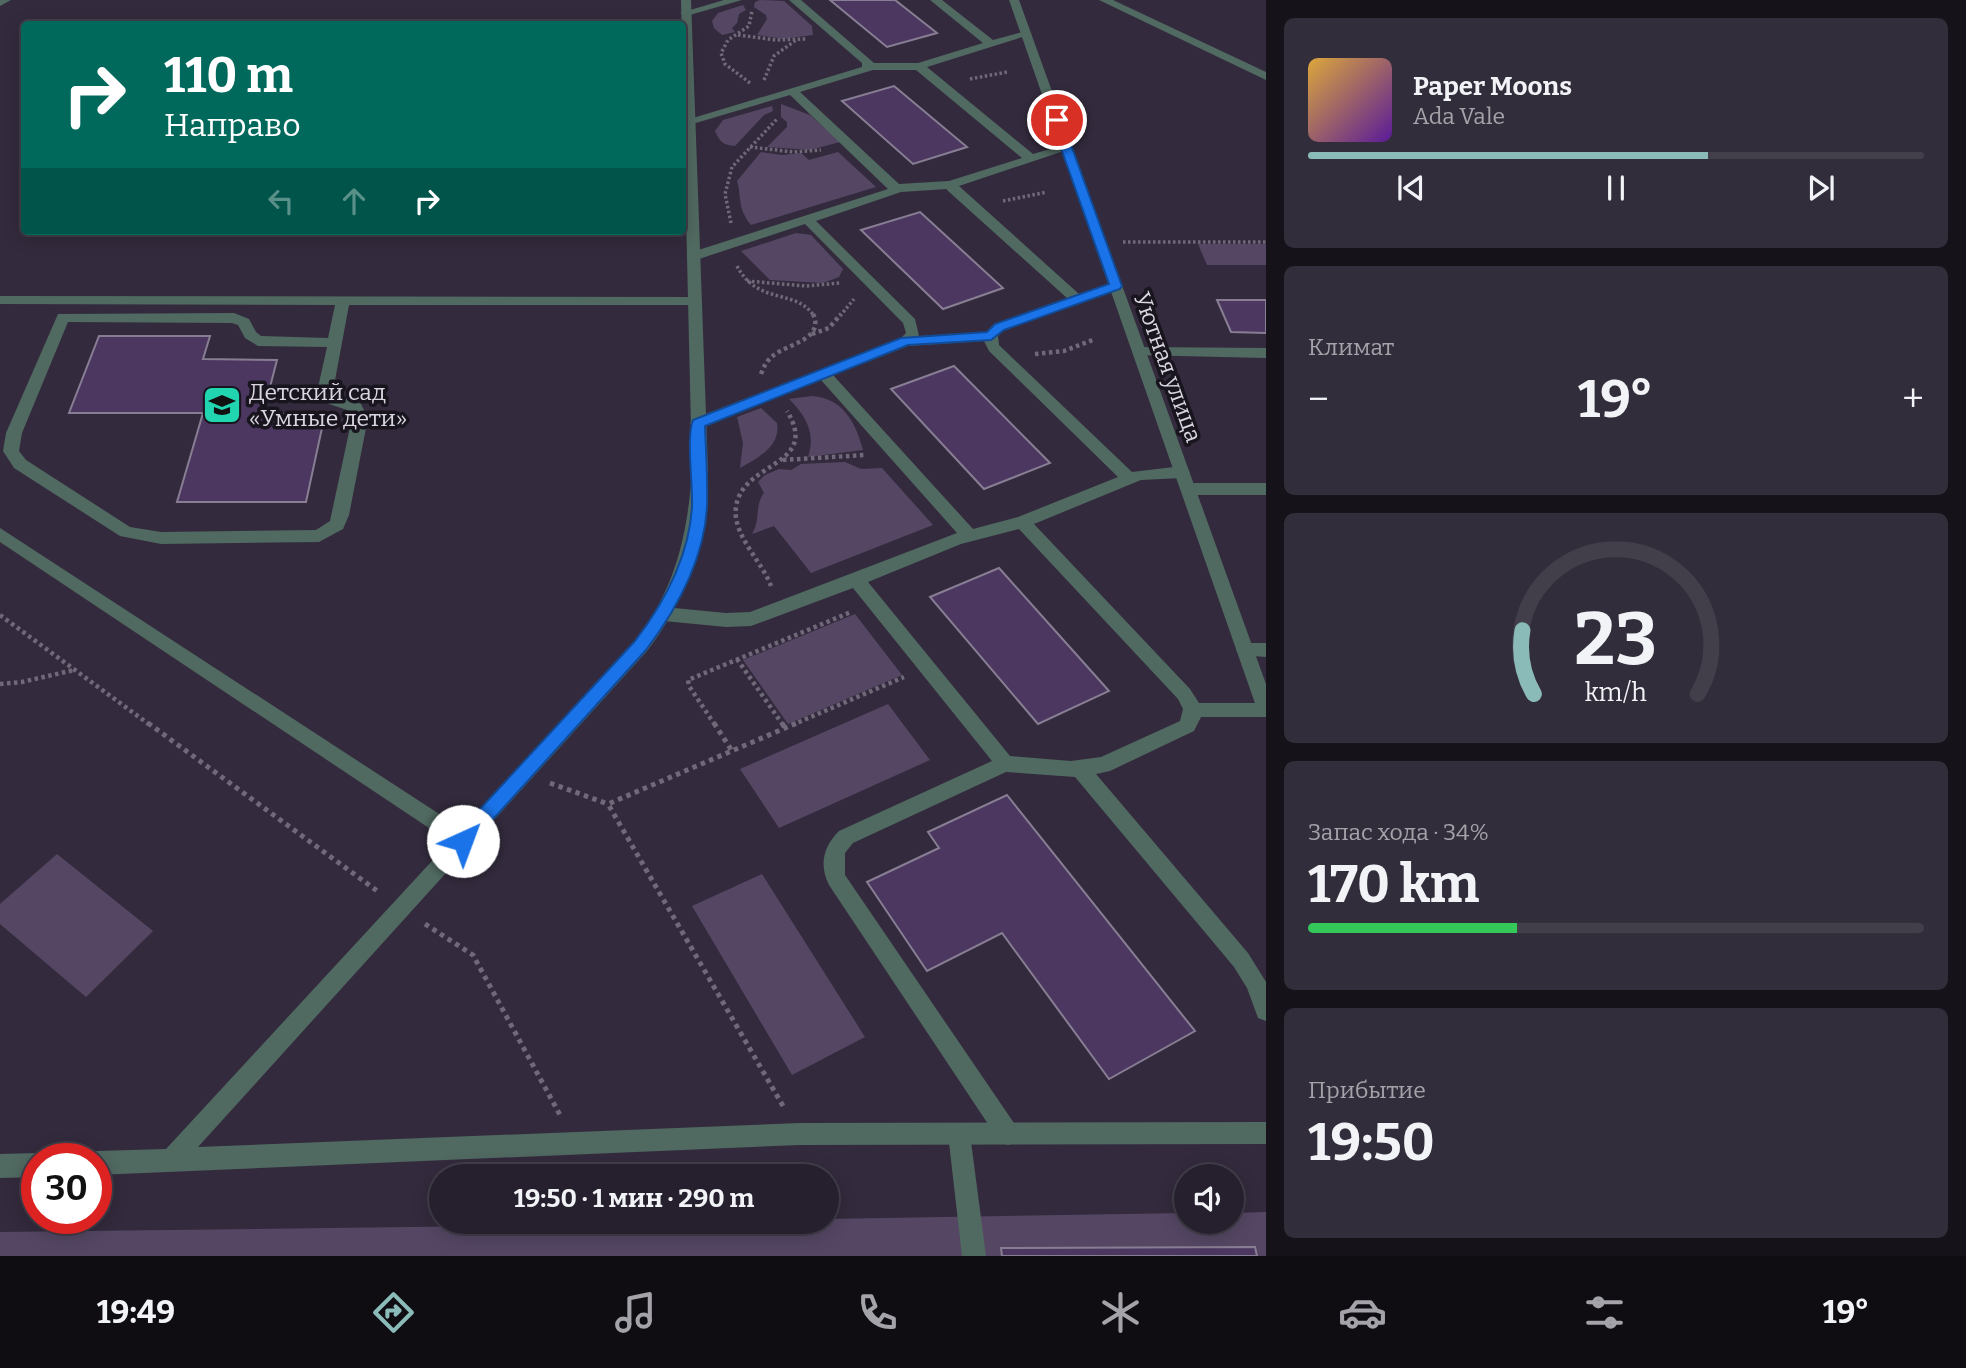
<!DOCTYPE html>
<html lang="ru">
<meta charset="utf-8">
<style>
:root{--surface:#26202e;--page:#322d3a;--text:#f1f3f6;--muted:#a4a3aa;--line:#423e4a;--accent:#8bbbb9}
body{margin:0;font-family:Bitter,serif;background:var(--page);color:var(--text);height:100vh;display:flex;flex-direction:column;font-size:26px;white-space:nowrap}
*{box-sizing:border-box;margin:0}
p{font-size:23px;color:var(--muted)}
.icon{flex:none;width:38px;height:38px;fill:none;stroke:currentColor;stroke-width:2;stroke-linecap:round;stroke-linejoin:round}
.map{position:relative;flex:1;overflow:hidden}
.panel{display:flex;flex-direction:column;gap:18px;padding:18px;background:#151219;width:700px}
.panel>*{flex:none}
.guide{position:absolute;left:21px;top:21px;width:665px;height:214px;border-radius:7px;box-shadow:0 4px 18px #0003,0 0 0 2px var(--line);background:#00695c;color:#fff;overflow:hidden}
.tools{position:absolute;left:1174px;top:1164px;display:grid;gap:14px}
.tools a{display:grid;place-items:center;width:70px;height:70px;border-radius:50%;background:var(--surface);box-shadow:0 4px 18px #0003,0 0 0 2px var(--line);font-size:35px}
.speed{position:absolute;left:21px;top:1143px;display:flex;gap:14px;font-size:35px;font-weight:700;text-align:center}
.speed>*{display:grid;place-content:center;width:91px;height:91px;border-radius:50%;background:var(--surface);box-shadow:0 4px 18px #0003,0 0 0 2px var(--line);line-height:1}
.speed .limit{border:10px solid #d22;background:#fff;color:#111}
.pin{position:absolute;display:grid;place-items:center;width:60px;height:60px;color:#fff;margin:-30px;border:4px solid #fff;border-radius:50%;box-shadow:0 2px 7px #0007}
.me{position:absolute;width:77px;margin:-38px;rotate:43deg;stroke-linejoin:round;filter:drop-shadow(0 0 5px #0008)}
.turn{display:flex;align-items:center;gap:24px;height:147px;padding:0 28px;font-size:32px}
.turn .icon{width:91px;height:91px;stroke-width:2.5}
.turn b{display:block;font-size:49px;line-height:60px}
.lanes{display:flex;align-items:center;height:66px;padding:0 28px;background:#0003;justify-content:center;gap:35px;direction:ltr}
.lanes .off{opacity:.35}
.big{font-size:52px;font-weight:700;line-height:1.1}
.panel .widget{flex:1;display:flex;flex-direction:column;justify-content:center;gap:10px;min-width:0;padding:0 24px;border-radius:10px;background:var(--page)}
.panel .dial{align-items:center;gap:0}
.dial svg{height:182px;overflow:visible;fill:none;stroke:var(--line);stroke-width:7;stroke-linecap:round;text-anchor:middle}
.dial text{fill:var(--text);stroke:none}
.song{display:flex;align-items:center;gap:21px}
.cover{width:84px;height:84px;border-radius:10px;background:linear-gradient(135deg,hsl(40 70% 55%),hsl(270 70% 35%))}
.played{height:7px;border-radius:4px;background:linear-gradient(90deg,var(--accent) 65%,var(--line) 65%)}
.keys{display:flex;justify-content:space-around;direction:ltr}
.heat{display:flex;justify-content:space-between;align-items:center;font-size:38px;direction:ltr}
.charge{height:10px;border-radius:5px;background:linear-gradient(90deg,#34c759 34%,var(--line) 0)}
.trip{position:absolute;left:429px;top:1164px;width:410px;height:70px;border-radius:35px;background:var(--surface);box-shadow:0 4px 18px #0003,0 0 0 2px var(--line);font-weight:700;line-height:70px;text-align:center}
.dock{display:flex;height:112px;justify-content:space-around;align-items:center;background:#0f0d12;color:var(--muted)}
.dock .icon{width:49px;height:49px}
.dock .selected{color:var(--accent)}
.dock b{font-size:32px;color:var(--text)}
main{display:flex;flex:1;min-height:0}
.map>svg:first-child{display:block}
</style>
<main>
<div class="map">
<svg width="1266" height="1256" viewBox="0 0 1266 1256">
<rect width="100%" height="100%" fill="#332b3d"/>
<path fill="#554764" d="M760,0l24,1 28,25 1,9 -30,4 -26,-4 10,-16 -1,-4 -12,-8 1,-5z
M743,5l3,5 -7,4 -2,9 -5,5 3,4 -13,3 -8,-7 -2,-7 6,-8z
M781,104l29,11 30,27 -30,8 -43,-3 20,-20v-5l-6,-5z
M772,106l1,5 -9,4 -29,31c-12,-1 -15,-4 -20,-15l8,-11z
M838,152l38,35 -125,38c-14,-17 -9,-27 -14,-44l24,-29 21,3 19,-2 8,7z
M796,233l15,2 32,34 -4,8 -16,6 -53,-3 -29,-29z
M1198,244h68v21h-59z
M812,396c31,2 44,27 51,54l-55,7c8,-24 -2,-41 -19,-58z
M761,408l16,15c4,23 -19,35 -37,45l3,-25 -6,-26z
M845,462l16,7 21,-1 51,57 -122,48 -37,-47 -22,8c9,-14 2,-28 12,-41l-6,-11 7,-7 14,-6 12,1 10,-6z
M855,614l47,61 -114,49 -45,-64z
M888,704l42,56 -151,68 -39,-59z
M57,854l96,77 -67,66 -86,-73v-20z
M762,874l103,163 -73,38 -100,-169z
M1266,1212v44h-1266v-24l826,-10v-3l360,-6v9h46v-9z"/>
<path fill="#4b375f" stroke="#887e94" stroke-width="2" d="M830,0h65l42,33 -50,14z
M894,86l73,61 -54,17 -71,-63z
M920,212l83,76 -60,21 -82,-79z
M1217,300h49v33l-35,-1z
M99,336h111l-7,23 74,1 -14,54h62l-19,88h-129l26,-89h-134z
M954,366l96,97 -66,26 -93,-100z
M999,568l110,123 -71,33 -108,-127z
M1007,795l188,236 -86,48 -107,-146 -75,38 -60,-89 72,-34 -11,-16z
M1255,1247l2,9h-255l-1,-8z"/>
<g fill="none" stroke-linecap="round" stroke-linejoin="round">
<path stroke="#706979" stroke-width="3.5" stroke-dasharray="2.5 2.5" stroke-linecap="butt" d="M738,35l38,5 30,-1
M970,79l37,-7
M764,80l10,-24 22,-16
M750,83l-25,-19 -4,-11 7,-13 21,-14 3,-15
M750,147l44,5 27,-2
M1003,201l44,-9
M731,223l-6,-29 7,-27 45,-48
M1123,242h143
M737,266c21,40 59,22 77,50
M747,281l59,5 34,-3
M840,316l14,-17"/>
<path stroke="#706979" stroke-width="4.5" stroke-dasharray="3.5 3.5" stroke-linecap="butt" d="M812,334l17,-6 12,-14
M1035,354l29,-3 31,-12
M761,374c3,-8 6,-14 13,-19 14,-11 51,-16 39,-41
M783,460l82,-5
M771,586c-9,-25 -39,-51 -35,-79 6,-46 85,-40 51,-96
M0,615l150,110
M737,659l46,66
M0,684l22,-2 52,-12
M715,725l-26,-39 -1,-6 163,-68
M792,725l112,-48"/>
<path stroke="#706979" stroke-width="5" stroke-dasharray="4.5 4.5" stroke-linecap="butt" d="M148,723l232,170
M714,723l18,28
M782,723l3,5
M550,783l58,21
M425,924l48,31 87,160
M783,1106l-175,-302 189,-81"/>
<path fill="#506961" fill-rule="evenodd" d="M0,0h11l-11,6z
M724,0h18l-56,16 -6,-3z
M789,0h12l73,63h44l65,-20 -53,-43h12l51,40 33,-9 6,3 -105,33 106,87 34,-10 6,4 -114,38 120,108 37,-12 7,4 -2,3 -117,41 -6,6 1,9 133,127 50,-6 8,6 -8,6 -41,2 -107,44 156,165 9,14h67v14h-65l-7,14 -84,40 -14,3 152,179 18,29v39l-8,-3 -11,-30 -13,-21 -159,-190 -69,-5 -153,71 -8,10v22l171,251 3,8 -3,8 -8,3 -8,-3 -171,-257c-10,-20 -6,-38 10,-54l153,-70 -139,-173 -102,38 -25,1 -62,-6 -6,-2 -3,-5 3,-5 6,-2 62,6 24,-1 207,-79 -136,-153 -118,47h-10l-3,-4 3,-4 208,-81 5,-5 -3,-10 -98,-99 -106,35 -5,1 -7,-4 2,-3 199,-64 -98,-94 -101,30 -6,-4 179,-54v-4zM873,70h43l106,88 -73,23 -50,3 -99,-92zM947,189v1l120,108 -73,26 -8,8 -67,4 -4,-17 -99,-98 85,-29zM984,341l5,10 129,126 -100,40 -45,12 -140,-154 75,-29zM1019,529l159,170 5,10 -3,12 -79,36 -30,4 -61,-5 -142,-174 93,-38z
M0,296l695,1 7,4 -7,4h-346l-16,86 6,5 22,8 7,14 -19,97 -6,14 -24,13 -158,2 -41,-8 -106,-68 -11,-17 3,-18 52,-119 176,-1 15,6 7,13 5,4 67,2 7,-33 -335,-1zM68,322l164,1 6,2 7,13 13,8 69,1 -10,45 12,12 21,7 2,7 -22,103 -14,9 -155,2 -31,-5 -104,-67 -7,-9 3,-18z
M1139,347l127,1v10l-132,-3 -2,-3z
M1188,483h78v12h-78l-8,-6z
M0,528l470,306 3,6 -3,6 -7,3 -7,-3 -456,-304z
M1245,643h21v14l-27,-2 -3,-5 3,-5z
M959,1123l8,3 3,8 16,122h-24l-14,-122 3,-8z"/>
<path fill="#506961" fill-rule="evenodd" d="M681,0h10l17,470c-4,68 -19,127 -61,181l-449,496 602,-24 466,-1v22l-466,1 -704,30v-17h-10l10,-7 70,-2 469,-508c40,-51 53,-107 57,-171z
M1009,0h10l247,684v32l-6,-2 -3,-5z
M1099,0h14l153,72v8z
M37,1153l9,5h-9v19l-37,1v-24z"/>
</g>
<path fill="#1a73e8" stroke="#114b97" stroke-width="2" d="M1057,117l5,3 60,166 -2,3 -116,41 -13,10 -83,5 -203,81c1,27 3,54 2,81 -3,53 -30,102 -61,143l-177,196 -6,2 -7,-2 -2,-5 2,-6 179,-194c29,-38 54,-84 57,-134 1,-22 -6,-69 1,-87l208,-82 86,-6 8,-8 114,-40 -58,-164z"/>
<defs>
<g id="school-square" transform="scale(2.0125)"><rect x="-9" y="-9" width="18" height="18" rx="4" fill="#20d5b0" stroke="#19151e"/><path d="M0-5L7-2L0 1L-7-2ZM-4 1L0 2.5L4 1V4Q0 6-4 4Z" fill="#111"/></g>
</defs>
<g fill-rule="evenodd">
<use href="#school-square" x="222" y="405"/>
</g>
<g text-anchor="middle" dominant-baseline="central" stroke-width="7" stroke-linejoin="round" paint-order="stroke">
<g font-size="23" fill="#dad5e1" stroke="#19151e">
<text transform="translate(1168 367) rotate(70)">Уютная улица</text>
</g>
<g font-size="23" fill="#dad5e1" stroke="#19151e" text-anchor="start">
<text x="249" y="392">Детский сад<tspan x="249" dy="26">«Умные дети»</tspan></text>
</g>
</g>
</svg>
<div class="tools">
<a><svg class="icon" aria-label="sound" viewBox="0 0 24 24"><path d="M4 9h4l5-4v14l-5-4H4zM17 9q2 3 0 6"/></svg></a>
</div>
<div class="speed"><div class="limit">30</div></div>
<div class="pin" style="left:1057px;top:120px;background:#d93025"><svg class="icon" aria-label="arrive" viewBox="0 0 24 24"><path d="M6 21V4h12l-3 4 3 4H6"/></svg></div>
<svg class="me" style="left:463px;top:841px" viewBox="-20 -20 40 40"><circle r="19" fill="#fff"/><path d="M0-13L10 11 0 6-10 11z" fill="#1a73e8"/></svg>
<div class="trip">19:50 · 1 мин · 290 m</div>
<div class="guide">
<div class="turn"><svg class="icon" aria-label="right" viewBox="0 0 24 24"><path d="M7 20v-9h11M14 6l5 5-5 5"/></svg><div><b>110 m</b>Направо</div></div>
<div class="lanes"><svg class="icon off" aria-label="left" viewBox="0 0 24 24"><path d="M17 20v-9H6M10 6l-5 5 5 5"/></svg><svg class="icon off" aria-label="ahead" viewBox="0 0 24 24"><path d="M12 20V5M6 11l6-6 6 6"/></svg><svg class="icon" aria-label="right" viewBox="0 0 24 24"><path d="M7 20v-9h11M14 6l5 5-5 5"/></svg></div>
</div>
</div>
<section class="panel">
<div class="widget">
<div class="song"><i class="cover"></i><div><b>Paper Moons</b><p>Ada Vale</p></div></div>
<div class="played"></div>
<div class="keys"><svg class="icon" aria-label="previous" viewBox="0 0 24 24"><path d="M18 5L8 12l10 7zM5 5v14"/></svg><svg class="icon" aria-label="pause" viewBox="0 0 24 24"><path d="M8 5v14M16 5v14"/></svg><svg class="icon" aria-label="next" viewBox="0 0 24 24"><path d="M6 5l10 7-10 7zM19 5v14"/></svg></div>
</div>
<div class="widget"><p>Климат</p>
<div class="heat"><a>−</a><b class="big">19°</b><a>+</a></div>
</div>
<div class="widget dial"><svg viewBox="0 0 100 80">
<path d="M14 69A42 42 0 1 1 86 69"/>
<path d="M14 69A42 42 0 0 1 9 41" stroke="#8bbbb9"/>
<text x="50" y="56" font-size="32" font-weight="700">23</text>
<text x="50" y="72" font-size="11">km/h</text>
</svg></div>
<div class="widget"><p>Запас хода · 34%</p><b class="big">170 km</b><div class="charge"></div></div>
<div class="widget"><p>Прибытие</p><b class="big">19:50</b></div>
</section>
</main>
<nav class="dock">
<b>19:49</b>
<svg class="icon selected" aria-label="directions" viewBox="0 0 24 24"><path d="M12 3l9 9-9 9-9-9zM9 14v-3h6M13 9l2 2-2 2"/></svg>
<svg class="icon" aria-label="music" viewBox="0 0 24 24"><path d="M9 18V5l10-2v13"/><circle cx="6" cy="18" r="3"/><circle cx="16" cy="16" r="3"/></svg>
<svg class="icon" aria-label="phone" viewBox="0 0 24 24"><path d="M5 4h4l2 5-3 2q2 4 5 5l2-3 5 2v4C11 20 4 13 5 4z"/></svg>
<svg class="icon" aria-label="climate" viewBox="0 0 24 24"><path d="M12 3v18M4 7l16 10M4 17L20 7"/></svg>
<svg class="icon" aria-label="car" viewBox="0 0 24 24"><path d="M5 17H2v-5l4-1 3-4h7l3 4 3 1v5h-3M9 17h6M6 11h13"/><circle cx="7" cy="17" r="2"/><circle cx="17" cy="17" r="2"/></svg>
<svg class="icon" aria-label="filters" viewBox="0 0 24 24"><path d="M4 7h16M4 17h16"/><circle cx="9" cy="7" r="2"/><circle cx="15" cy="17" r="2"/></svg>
<b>19°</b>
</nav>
